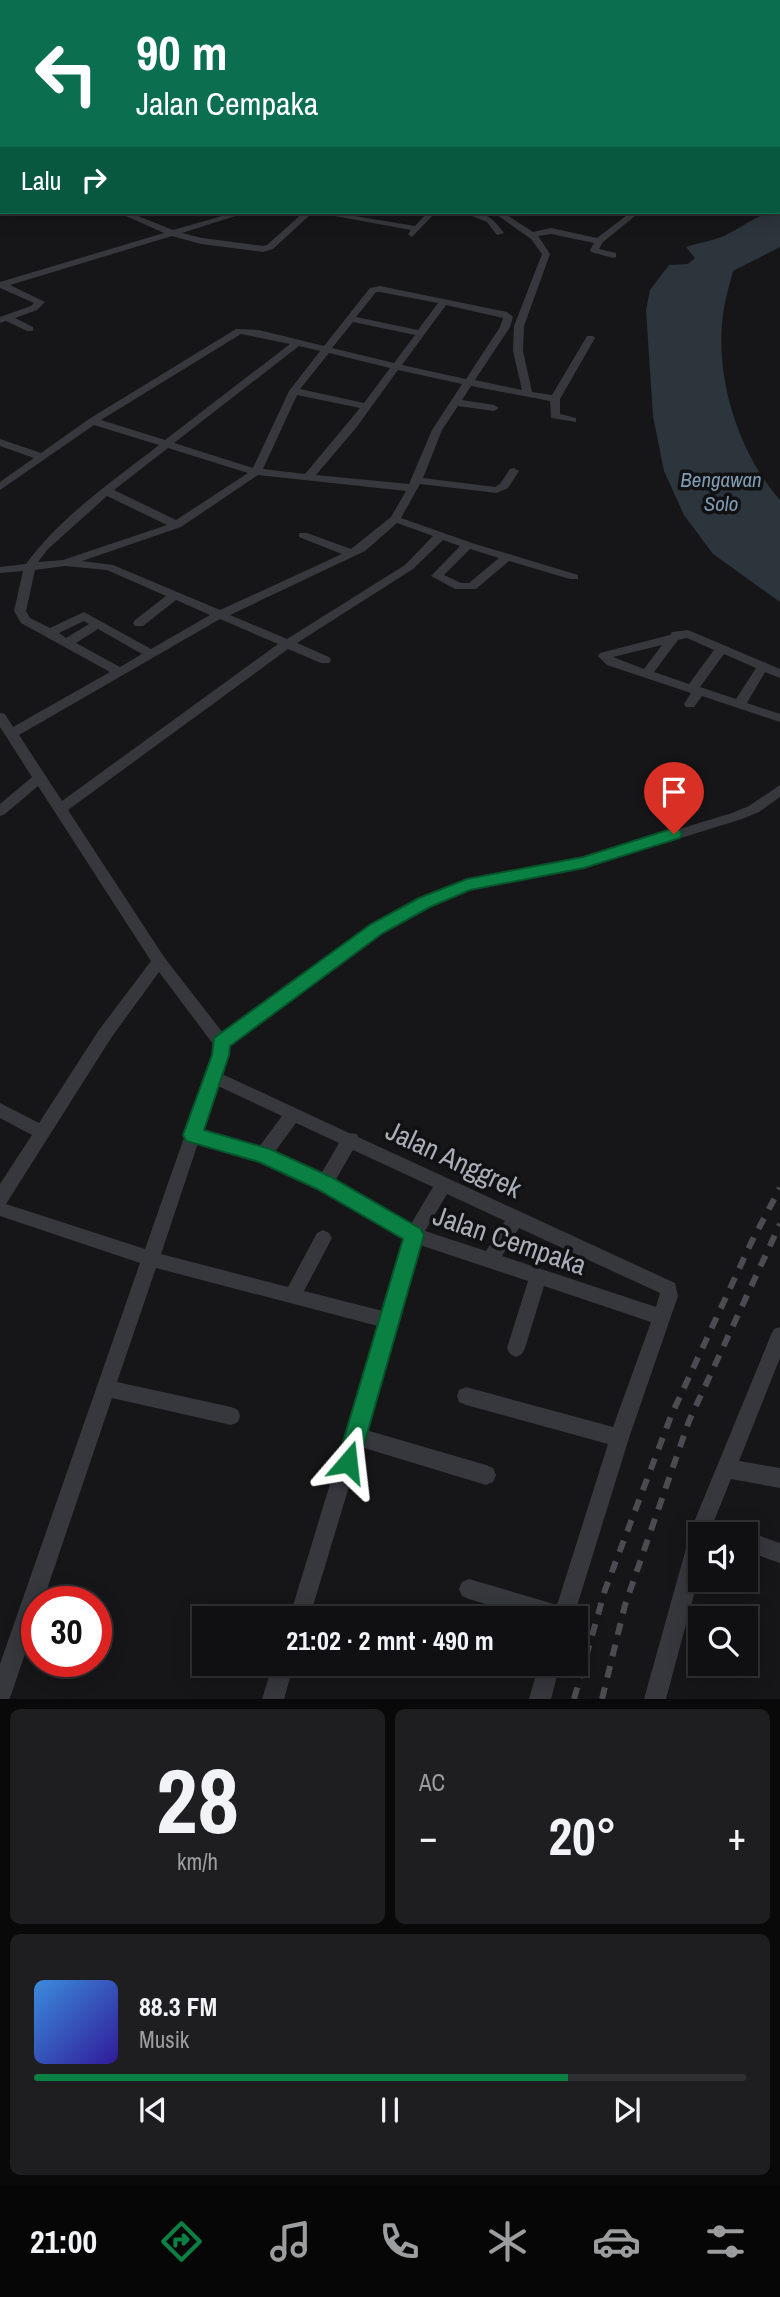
<!DOCTYPE html>
<html lang="id">
<meta charset="utf-8">
<style>
:root{--surface:#101012;--page:#1e1e20;--text:#f1f3f6;--muted:#9c9d9f;--line:#303032;--accent:#0b8043}
body{margin:0;font-family:"Archivo Narrow",sans-serif;background:var(--page);color:var(--text);height:100vh;display:flex;flex-direction:column;font-size:26px;white-space:nowrap}
*{box-sizing:border-box;margin:0}
p{font-size:23px;color:var(--muted)}
.icon{flex:none;width:38px;height:38px;fill:none;stroke:currentColor;stroke-width:2;stroke-linecap:round;stroke-linejoin:round}
.map{position:relative;height:1699px;overflow:hidden}
.side{display:flex;flex-direction:column;gap:10px;padding:10px;background:#09090a;flex:1}
.side>*{flex:none}
.banner{position:absolute;left:0px;top:0px;width:780px;height:214px;box-shadow:0 4px 18px #0003,0 0 0 2px var(--line);background:#0b6e4f;color:#fff;overflow:hidden}
.controls{position:absolute;left:688px;top:1522px;display:grid;gap:14px}
.controls a{display:grid;place-items:center;width:70px;height:70px;border-radius:0px;background:var(--surface);box-shadow:0 4px 18px #0003,0 0 0 2px var(--line);font-size:35px}
.speed{position:absolute;left:21px;top:1586px;display:flex;gap:14px;font-size:35px;font-weight:700;text-align:center}
.speed>*{display:grid;place-content:center;width:91px;height:91px;border-radius:50%;background:var(--surface);box-shadow:0 4px 18px #0003,0 0 0 2px var(--line);line-height:1}
.speed .limit{border:10px solid #d22;background:#fff;color:#111}
.pin{position:absolute;display:grid;place-items:center;width:60px;height:60px;color:#fff;margin:-72px -30px;border-radius:50% 50% 50% 0;rotate:-45deg;box-shadow:0 0 7px #0007}
.pin .icon{rotate:45deg}
.me{position:absolute;width:77px;margin:-38px;rotate:17deg;stroke-linejoin:round;filter:drop-shadow(0 0 5px #0008)}
.turn{display:flex;align-items:center;gap:24px;height:147px;padding:0 21px;font-size:32px}
.turn .icon{width:91px;height:91px;stroke-width:2.5}
.turn b{display:block;font-size:49px;line-height:60px}
.then{display:flex;align-items:center;height:66px;padding:0 21px;background:#0003;gap:14px;font-size:26px}
.big{font-size:52px;font-weight:700;line-height:1.1}
.side .widget{flex:1;display:flex;flex-direction:column;justify-content:center;gap:10px;min-width:0;padding:0 24px;border-radius:10px;background:var(--page)}
.side .dial{align-items:center;gap:0}
.dial b{font-size:91px;line-height:1}
.song{display:flex;align-items:center;gap:21px}
.cover{width:84px;height:84px;border-radius:10px;background:linear-gradient(135deg,hsl(210 70% 55%),hsl(250 70% 35%))}
.played{height:7px;border-radius:4px;background:linear-gradient(90deg,var(--accent) 75%,var(--line) 75%)}
.keys{display:flex;justify-content:space-around;direction:ltr}
.heat{display:flex;justify-content:space-between;align-items:center;font-size:38px;direction:ltr}
.side .tiles{flex:1;display:grid;gap:10px;grid-template-columns:1fr 1fr}
.widget:last-child{grid-column:span 2}
.trip{position:absolute;left:192px;top:1606px;width:396px;height:70px;border-radius:0px;background:var(--surface);box-shadow:0 4px 18px #0003,0 0 0 2px var(--line);font-weight:700;line-height:70px;text-align:center}
.tab-bar{display:flex;height:112px;justify-content:space-around;align-items:center;background:#060607;color:var(--muted)}
.tab-bar .icon{width:49px;height:49px}
.tab-bar .current{color:var(--accent)}
.tab-bar b{font-size:32px;color:var(--text)}
.map>svg:first-child{display:block}
</style>
<div class="map">
<svg width="780" height="1699" viewBox="0 0 780 1699">
<rect width="100%" height="100%" fill="#161618"/>
<path fill="#2c353c" d="M780,191v56l-47,24c-3,12 -7,25 -9,37 -11,65 13,143 56,192v102l-67,-48 -29,-39 -20,-44 -11,-55 -7,-106 4,-20 19,-25 19,-1 7,-6 -9,-11c12,-4 26,-6 38,-11 18,-8 35,-24 55,-24z"/>
<g fill="none" stroke-linecap="round" stroke-linejoin="round">
<path fill="#37383d" fill-rule="evenodd" d="M32,0l23,2h-21z
M235,0h8l-10,2z
M452,0h7l-8,2z
M466,0h7l-8,2z
M512,0h6v2h-6z
M561,0h6l1,2h-6z
M632,0h6l1,2h-6z
M700,0h6l1,2h-6z
M715,0h56v1l-60,1z
M779,9h1v5h-1z
M0,10h2l-2,6z
M779,52h1v4h-1z
M779,85h1v4h-1z
M0,105h2v4h-2z
M0,179h2l-2,5z
M117,212h11l45,18 63,-18h12l-66,21 20,5 61,8 4,-1 37,-33h26l85,14 13,-14h8l-24,25 -4,-3 3,-4 -98,-18 -40,37 -10,3 -62,-8 -29,-8 -162,49 35,17 -8,8 -22,8 18,9v4h-6l-21,-10 -6,2v-6l31,-11 3,-3 -34,-15v-6l164,-49z
M462,212c21,-1 30,4 42,21l-7,2 -10,-13z
M493,212h9l31,20 18,-4 46,10 34,-26h9l-37,30 -4,7 17,4v4l-3,1 -22,-6 -1,-2 4,-7 -43,-9 -13,2 12,18 -26,72 -1,25 9,41 20,3 35,-59h6l2,2 -35,61v15l16,4v4l-25,-4 -1,-17 -79,-15 -9,14 32,5 5,3 -5,3 -36,-5 -16,24 -19,48 72,9 5,-3 10,-15 4,-1 5,3 -11,17 -11,5 -77,-9 -19,34 71,25 106,32v4h-8l-61,-18 -33,28h-21l-24,-13 29,-30 -17,-6 -30,29 -116,74 32,14 2,3 -2,3h-8l-33,-14 -220,161 96,147 59,76 149,-108 47,-27 48,-19 117,-21 148,-45 17,-7 31,-21v12l-21,15 -17,7 -158,49 -114,21 -41,17 -47,27 -153,113v9l-7,19 127,59 8,1 1,3 317,146 3,13 -49,142 -56,181h-39l-65,-20 -7,-3 -3,-7 3,-7 7,-3 88,26 51,-161 -142,-39 -7,-3 -2,-6 2,-6 7,-3 147,40 38,-105 -107,-36 -19,62 -3,6 -6,3 -6,-3 -3,-6 21,-67 -108,-36 -54,185 120,35 7,3 3,7 -3,7 -7,3 -125,-38 -52,172h-20l89,-293 -222,-58 -39,114 114,25 7,3 2,6 -2,6 -7,3 -119,-27 -69,203h-6v17l-26,77 -2,4h-9v-35l140,-401 -140,-47v-32l32,-49 -32,-17v-15l39,20 60,-93 52,-69 -113,-175 -33,28 -5,2v-12l32,-27 -32,-50v-14l5,1 8,13 97,-55 -89,-49 -7,-12 9,-40 -23,2v-6l26,-3c35,-48 87,-83 133,-119l-65,-20 -94,65v-8l34,-24 -34,-12v-7l41,14 48,-34 147,-90 23,1 65,16 46,-58 10,-2 127,26 6,5 -3,10 -35,53 47,10 -9,-39 1,-25 28,-72 -11,-15zM376,292h4l58,11 -20,27 -62,-13zM446,305l57,13 -3,9 -34,52 -64,-14zM353,322l62,13 -21,28 -62,-15zM241,334l49,10 -125,96 -64,-20zM299,346l21,5 -31,40 -36,77 -79,-25zM329,353l61,15 -26,35 -64,-14zM398,370l64,14 -30,46 -23,54 -93,-9 40,-47zM297,395l63,13 -55,66 -42,-5zM168,448l80,25 -72,47 -62,-30zM258,475l148,16 -15,26 -40,32 -44,-16h-8v4l43,17 -122,56 -107,-45 -31,-4 99,-34zM107,496l60,29 -104,35 -25,2 10,-13zM397,523l36,13 -28,29 -118,74 -57,-24 135,-64zM470,549l29,9 -30,25h-8l-17,-8zM65,566l42,4 59,26 -31,24 -2,3 2,3h8l33,-26 34,15 -59,34 -67,-37 -34,16 -20,-10 -4,-7 9,-41zM220,619l58,25 -216,157 -43,-66zM84,621l5,3 -23,14 -7,-5zM98,629l44,25 -22,13 -44,-24zM159,972l54,72v11l-68,194 -139,-45 105,-166zM218,1086l64,30 -23,31 -56,-16zM296,1123l43,20 -18,31 -47,-21zM198,1143l61,18 59,27 86,50 -21,73 -79,-20 28,-53 -3,-5 -6,-3 -6,3 -29,54 -127,-33zM353,1150l80,37 -22,37 -76,-43zM447,1194l58,27 -19,30 -61,-20zM519,1228l141,65 -4,14 -154,-51z
M688,630l92,39v9l-15,-6 -18,31 33,11v8l-78,-26 -8,11h-8l-2,-3 7,-11 -84,-28 -9,-9 2,-3 70,-18 2,-3zM687,638l27,12 -25,34 -35,-12 24,-32zM662,645l-18,24 -31,-12zM724,654l32,14 -20,31 -36,-12z
M780,1327v31l-41,103 41,7v20l-49,-9 -17,42 19,7 3,7h-36v37l-34,127h-22l48,-172 79,-192 3,-6z
M746,1531l34,12v20l-34,-12v-16h-7z
M96,1634l13,5 3,7 -3,7 -7,3 -6,-1z
M273,1664h21l-10,35h-22z
M539,1664h21l-9,35h-22z"/>
<path fill="#37383d" fill-rule="evenodd" d="M0,19h2v6h-2z
M2,86v6l-2,1v-6z"/>
<path stroke="#4a4c52" stroke-width="6" stroke-dasharray="12 10" stroke-linecap="butt" d="M574,1699l31,-109 66,-174 80,-173 29,-55
M602,1699l23,-94 64,-184 91,-197"/>
</g>
<path fill="#0b8043" stroke="#07532c" stroke-width="2" d="M674,828l6,2 2,4 -2,4 -96,30 -114,22 -40,17 -47,26 -153,113 -1,9 -25,75 66,19 61,28 90,52 3,6 -65,227 -3,8 -8,3 -8,-3 -3,-8 66,-223 -86,-50 -58,-27 -73,-21 -3,-6 29,-80 2,-17 157,-114 48,-26 48,-19 116,-22z"/>
<g text-anchor="middle" dominant-baseline="central" stroke-width="7" stroke-linejoin="round" paint-order="stroke">
<g font-size="21" font-style="italic" fill="#7f9bb3" stroke="#111113">
<text x="721" y="479">Bengawan<tspan x="721" dy="24">Solo</tspan></text>
</g>
<g font-size="28" fill="#a8adb8" stroke="#111113">
<text transform="translate(454 1159) rotate(25)">Jalan Anggrek</text>
<text transform="translate(510 1240) rotate(19)">Jalan Cempaka</text>
</g>
</g>
</svg>
<div class="controls">
<a><svg class="icon" aria-label="sound" viewBox="0 0 24 24"><path d="M4 9h4l5-4v14l-5-4H4zM17 9q2 3 0 6"/></svg></a>
<a><svg class="icon" aria-label="search" viewBox="0 0 24 24"><circle cx="10" cy="10" r="6"/><path d="M15 15l6 6"/></svg></a>
</div>
<div class="speed"><div class="limit">30</div></div>
<div class="pin" style="left:674px;top:834px;background:#d93025"><svg class="icon" aria-label="arrive" viewBox="0 0 24 24"><path d="M6 21V4h12l-3 4 3 4H6"/></svg></div>
<svg class="me" style="left:348px;top:1462px" viewBox="-20 -20 40 40"><path d="M0-17L14 15 0 8-14 15z" fill="#0b8043" stroke="#fff" stroke-width="4"/></svg>
<div class="trip">21:02 · 2 mnt · 490 m</div>
<div class="banner">
<div class="turn"><svg class="icon" aria-label="left" viewBox="0 0 24 24"><path d="M17 20v-9H6M10 6l-5 5 5 5"/></svg><div><b>90 m</b>Jalan Cempaka</div></div>
<div class="then">Lalu<svg class="icon" aria-label="right" viewBox="0 0 24 24"><path d="M7 20v-9h11M14 6l5 5-5 5"/></svg></div>
</div>
</div>
<section class="side">
<div class="tiles">
<div class="widget dial"><b>28</b><p>km/h</p></div>
<div class="widget"><p>AC</p>
<div class="heat"><a>−</a><b class="big">20°</b><a>+</a></div>
</div>
<div class="widget">
<div class="song"><i class="cover"></i><div><b>88.3 FM</b><p>Musik</p></div></div>
<div class="played"></div>
<div class="keys"><svg class="icon" aria-label="previous" viewBox="0 0 24 24"><path d="M18 5L8 12l10 7zM5 5v14"/></svg><svg class="icon" aria-label="pause" viewBox="0 0 24 24"><path d="M8 5v14M16 5v14"/></svg><svg class="icon" aria-label="next" viewBox="0 0 24 24"><path d="M6 5l10 7-10 7zM19 5v14"/></svg></div>
</div>
</div>
</section>
<nav class="tab-bar">
<b>21:00</b>
<svg class="icon current" aria-label="directions" viewBox="0 0 24 24"><path d="M12 3l9 9-9 9-9-9zM9 14v-3h6M13 9l2 2-2 2"/></svg>
<svg class="icon" aria-label="music" viewBox="0 0 24 24"><path d="M9 18V5l10-2v13"/><circle cx="6" cy="18" r="3"/><circle cx="16" cy="16" r="3"/></svg>
<svg class="icon" aria-label="phone" viewBox="0 0 24 24"><path d="M5 4h4l2 5-3 2q2 4 5 5l2-3 5 2v4C11 20 4 13 5 4z"/></svg>
<svg class="icon" aria-label="climate" viewBox="0 0 24 24"><path d="M12 3v18M4 7l16 10M4 17L20 7"/></svg>
<svg class="icon" aria-label="car" viewBox="0 0 24 24"><path d="M5 17H2v-5l4-1 3-4h7l3 4 3 1v5h-3M9 17h6M6 11h13"/><circle cx="7" cy="17" r="2"/><circle cx="17" cy="17" r="2"/></svg>
<svg class="icon" aria-label="filters" viewBox="0 0 24 24"><path d="M4 7h16M4 17h16"/><circle cx="9" cy="7" r="2"/><circle cx="15" cy="17" r="2"/></svg>
</nav>
